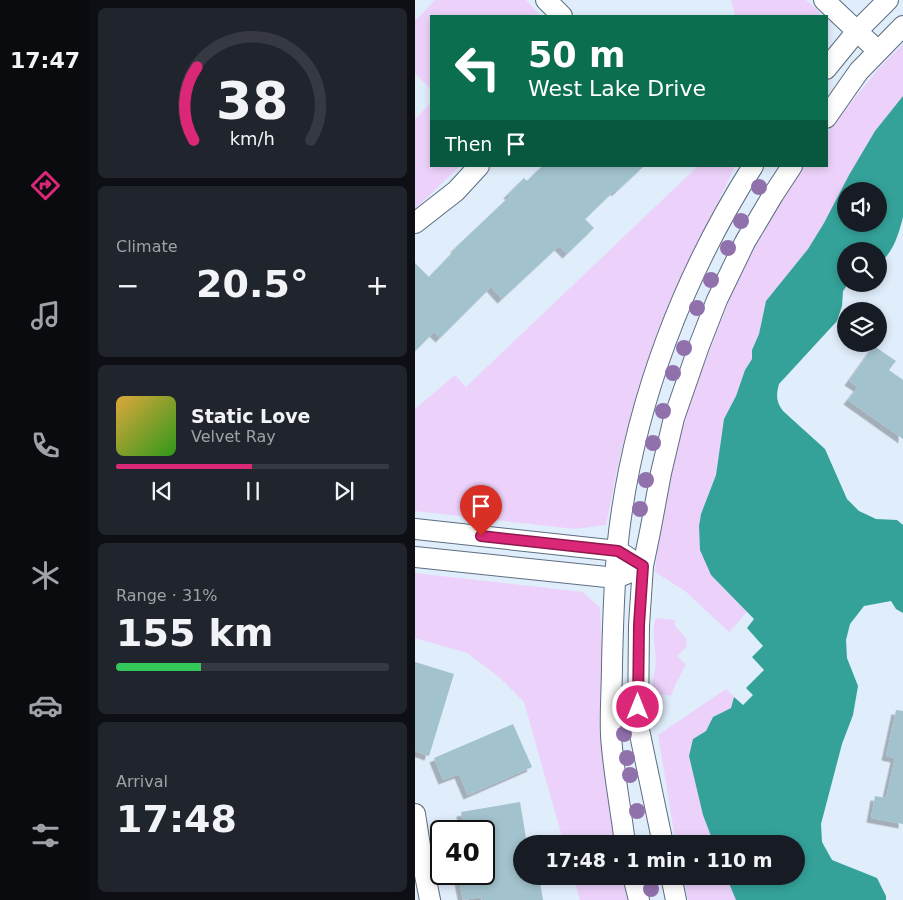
<!DOCTYPE html>
<meta charset="utf-8">
<style>
:root{--surface:#171b24;--page:#20242c;--text:#f1f3f6;--muted:#9ea1a6;--line:#363941;--accent:#db2777}
body{margin:0;font-family:"DejaVu Sans",sans-serif;background:var(--page);color:var(--text);height:100vh;display:flex;flex-direction:column;font-size:19px;white-space:nowrap}
*{box-sizing:border-box;margin:0}
p{font-size:16px;color:var(--muted)}
.icon{flex:none;width:28px;height:28px;fill:none;stroke:currentColor;stroke-width:2;stroke-linecap:round;stroke-linejoin:round}
.map{position:relative;flex:1;overflow:hidden}
.panel{display:flex;flex-direction:column;gap:8px;padding:8px;background:#0d0f14;width:325px}
.panel>*{flex:none}
.hud{position:absolute;left:15px;top:15px;width:398px;height:152px;border-radius:0px;box-shadow:0 2px 8px #0003;background:#0b6e4f;color:#fff;overflow:hidden}
.fabs{position:absolute;left:422px;top:182px;display:grid;gap:10px}
.fabs a{display:grid;place-items:center;width:50px;height:50px;border-radius:50%;background:var(--surface);box-shadow:0 2px 8px #0003;font-size:25px}
.speed{position:absolute;left:15px;top:820px;display:flex;gap:10px;font-size:25px;font-weight:700;text-align:center}
.speed>*{display:grid;place-content:center;width:65px;height:65px;border-radius:50%;background:var(--surface);box-shadow:0 2px 8px #0003;line-height:1}
.speed .limit{border:2px solid #111;border-radius:8px;background:#fff;color:#111}
.pin{position:absolute;display:grid;place-items:center;width:42px;height:42px;color:#fff;margin:-51px -21px;border-radius:50% 50% 50% 0;rotate:-45deg;box-shadow:0 0 5px #0007}
.pin .icon{rotate:45deg}
.me{position:absolute;width:55px;margin:-28px;rotate:0deg;stroke-linejoin:round;filter:drop-shadow(0 0 4px #0008)}
.turn{display:flex;align-items:center;gap:18px;height:105px;padding:0 15px;font-size:22px}
.turn .icon{width:65px;height:65px;stroke-width:2.5}
.turn b{display:block;font-size:35px;line-height:42px}
.then{display:flex;align-items:center;height:48px;padding:0 15px;background:#0003;gap:10px;font-size:19px}
.big{font-size:38px;font-weight:800;line-height:1.1}
.panel .tile{flex:1;display:flex;flex-direction:column;justify-content:center;gap:8px;min-width:0;padding:0 18px;border-radius:8px;background:var(--page)}
.panel .dial{align-items:center;gap:0}
.dial svg{height:130px;overflow:visible;fill:none;stroke:var(--line);stroke-width:7;stroke-linecap:round;text-anchor:middle}
.dial text{fill:var(--text);stroke:none}
.song{display:flex;align-items:center;gap:15px}
.cover{width:60px;height:60px;border-radius:8px;background:linear-gradient(135deg,hsl(40 70% 55%),hsl(110 70% 35%))}
.played{height:5px;border-radius:2px;background:linear-gradient(90deg,var(--accent) 50%,var(--line) 50%)}
.keys{display:flex;justify-content:space-around;direction:ltr}
.heat{display:flex;justify-content:space-between;align-items:center;font-size:28px;direction:ltr}
.charge{height:8px;border-radius:4px;background:linear-gradient(90deg,#34c759 31%,var(--line) 0)}
.trip{position:absolute;left:98px;top:835px;width:292px;height:50px;border-radius:25px;background:var(--surface);box-shadow:0 2px 8px #0003;font-weight:800;line-height:50px;text-align:center}
main{display:flex;flex:1;min-height:0}
.tab-bar{display:flex;flex-direction:column;width:90px;justify-content:space-around;align-items:center;background:#090b0e;color:var(--muted)}
.tab-bar .icon{width:35px;height:35px}
.tab-bar .current{color:var(--accent)}
.tab-bar b{font-size:22px;color:var(--text)}
.map>svg:first-child{display:block}
</style>
<main>
<nav class="tab-bar">
<b>17:47</b>
<svg class="icon current" aria-label="directions" viewBox="0 0 24 24"><path d="M12 3l9 9-9 9-9-9zM9 14v-3h6M13 9l2 2-2 2"/></svg>
<svg class="icon" aria-label="music" viewBox="0 0 24 24"><path d="M9 18V5l10-2v13"/><circle cx="6" cy="18" r="3"/><circle cx="16" cy="16" r="3"/></svg>
<svg class="icon" aria-label="phone" viewBox="0 0 24 24"><path d="M5 4h4l2 5-3 2q2 4 5 5l2-3 5 2v4C11 20 4 13 5 4z"/></svg>
<svg class="icon" aria-label="climate" viewBox="0 0 24 24"><path d="M12 3v18M4 7l16 10M4 17L20 7"/></svg>
<svg class="icon" aria-label="car" viewBox="0 0 24 24"><path d="M5 17H2v-5l4-1 3-4h7l3 4 3 1v5h-3M9 17h6M6 11h13"/><circle cx="7" cy="17" r="2"/><circle cx="17" cy="17" r="2"/></svg>
<svg class="icon" aria-label="filters" viewBox="0 0 24 24"><path d="M4 7h16M4 17h16"/><circle cx="9" cy="7" r="2"/><circle cx="15" cy="17" r="2"/></svg>
</nav>
<section class="panel">
<div class="tile dial"><svg viewBox="0 0 100 80">
<path d="M14 69A42 42 0 1 1 86 69"/>
<path d="M14 69A42 42 0 0 1 16 24" stroke="#db2777"/>
<text x="50" y="56" font-size="32" font-weight="700">38</text>
<text x="50" y="72" font-size="11">km/h</text>
</svg></div>
<div class="tile"><p>Climate</p>
<div class="heat"><a>−</a><b class="big">20.5°</b><a>+</a></div>
</div>
<div class="tile">
<div class="song"><i class="cover"></i><div><b>Static Love</b><p>Velvet Ray</p></div></div>
<div class="played"></div>
<div class="keys"><svg class="icon" aria-label="previous" viewBox="0 0 24 24"><path d="M18 5L8 12l10 7zM5 5v14"/></svg><svg class="icon" aria-label="pause" viewBox="0 0 24 24"><path d="M8 5v14M16 5v14"/></svg><svg class="icon" aria-label="next" viewBox="0 0 24 24"><path d="M6 5l10 7-10 7zM19 5v14"/></svg></div>
</div>
<div class="tile"><p>Range · 31%</p><b class="big">155 km</b><div class="charge"></div></div>
<div class="tile"><p>Arrival</p><b class="big">17:48</b></div>
</section>
<div class="map">
<svg width="488" height="900" viewBox="0 0 488 900">
<defs>
<filter id="shadow"><feDropShadow dx="-4.5" dy="4.5" stdDeviation="0" flood-color="#0004"/></filter>
</defs>
<rect width="100%" height="100%" fill="#e0edfb"/>
<path fill="#ecd2fa" d="M20,0h91l15,16h-110v74l-16,-17v-52z
M316,0h75l13,12 2,4h-86z
M488,44v52l-28,35 -51,92 -16,26 -42,52 -7,33 -7,16v9l-7,11 -9,26 -12,23 -8,56 -15,39 -2,12 12,49 36,37 -18,20 -44,-41 -30,-19 6,-59 12,-54 25,-79 40,-102 33,-61 32,-51h23v-32l53,-66z
M16,103v63h29l-45,43v-90z
M283,166h37l-78,166 -36,119 -15,74 -31,4 -160,-18v-102l40,-34 11,12z
M0,573l168,19 17,16 8,159 15,77h-59l-40,-142 -25,-25 -32,-24 -52,-15z
M241,618l19,2v6l11,12 1,8 -10,10 9,9 -10,18 -5,13 -18,-3c-2,-10 1,-14 2,-23 3,-17 -5,-38 1,-52z
M311,689l8,8 -3,11 -18,9 -7,14 -13,8 21,105h-38l-18,-109z
M158,876h56l5,24h-54z
M267,876h45l9,24h-48z"/>
<path fill="#34a299" fill-rule="evenodd" d="M488,96v121c-4,16 -10,37 -24,46v-12h-33v33h2l-5,7 -1,15 -5,15 -58,63c-3,11 -3,18 4,27l42,38 22,50 12,12 17,8 21,1 6,5v88l-7,-4 -5,-8 -27,5 -14,18 -4,16 1,18 11,28 -5,29 -11,29 -21,80 1,18 10,18 45,18 9,18v4h-150l-10,-24h70v-32h-82l-11,-29 -14,-59 4,-17 13,-8 7,-14 18,-9 3,-11 9,8 10,-10 -7,-7 18,-18 -12,-13 11,-11 -16,-18 7,-9 -43,-44 -11,-25 -1,-24 2,-12 15,-39 8,-56 12,-23 9,-26 7,-11v-9l7,-16 7,-33 42,-52 16,-26 25,-48 26,-44zM431,191h33v33h-33z"/>
<path fill="#a2c2cd" filter="url(#shadow)" d="M127,166h102l-28,26 -1,-2 -30,29 9,9 -27,26 -8,-8 -57,53 -11,-12 -51,51 -6,-6 -19,19v-88l14,14 27,-28 -1,-1 55,-52 -2,-2 16,-16 3,3z
M459,346l22,15 -7,9 14,10v59l-55,-39 10,-13 -9,-6z
M0,662l39,12 -25,82 -14,-5z
M481,710l7,1v113l-32,-6 4,-22 11,2 9,-40 -9,-2z
M98,724l19,43 -64,28 -9,-21 -16,6 -9,-22z
M105,802l7,42h-6v32h18l4,24h-61l-1,-3 -18,3 -5,-26h26v-43h-20l-3,-19z"/>
<g fill="none" stroke-linecap="round" stroke-linejoin="round">
<g stroke="#5c6e82" stroke-width="22">
<path id="minor" d="M131,0l16,16
M409,0l54,51
M411,69l31,-38 31,-31
M411,118l33,-47 44,-45
M0,223l41,-32 23,-25
M0,529l203,22 11,7
M0,557l201,21 12,-5
M0,814l8,51 7,35
M210,844c-4,-35 -12,-74 -14,-109 -1,-23 1,-48 1,-71 1,-44 2,-89 7,-132 16,-130 64,-256 134,-366
M248,844l-25,-119 1,-100 4,-59 7,-34 11,-59 13,-55 25,-72 18,-46 28,-58 28,-47 19,-29
M218,876l6,24
M256,876l5,24"/>
</g>
<use href="#minor" stroke="#fff" stroke-width="20"/>
</g>
<g fill="#9171ac">
<circle cx="344" cy="187" r="8"/>
<circle cx="326" cy="221" r="8"/>
<circle cx="313" cy="248" r="8"/>
<circle cx="296" cy="280" r="8"/>
<circle cx="282" cy="308" r="8"/>
<circle cx="269" cy="348" r="8"/>
<circle cx="258" cy="373" r="8"/>
<circle cx="248" cy="411" r="8"/>
<circle cx="238" cy="443" r="8"/>
<circle cx="231" cy="480" r="8"/>
<circle cx="225" cy="509" r="8"/>
<circle cx="209" cy="734" r="8"/>
<circle cx="212" cy="758" r="8"/>
<circle cx="215" cy="775" r="8"/>
<circle cx="222" cy="811" r="8"/>
<circle cx="236" cy="889" r="8"/>
</g>
<g fill="none" stroke-linecap="round" stroke-linejoin="round">
<g stroke="#8e194d" stroke-width="12">
<path id="route" d="M66,536l137,15 25,15 -4,59 -1,82"/>
</g>
<use href="#route" stroke="#db2777" stroke-width="9"/>
</g>
</svg>
<div class="fabs">
<a><svg class="icon" aria-label="sound" viewBox="0 0 24 24"><path d="M4 9h4l5-4v14l-5-4H4zM17 9q2 3 0 6"/></svg></a>
<a><svg class="icon" aria-label="search" viewBox="0 0 24 24"><circle cx="10" cy="10" r="6"/><path d="M15 15l6 6"/></svg></a>
<a><svg class="icon" aria-label="layers" viewBox="0 0 24 24"><path d="M12 4l9 5-9 5-9-5zM3 14l9 5 9-5"/></svg></a>
</div>
<div class="speed"><div class="limit">40</div></div>
<div class="pin" style="left:66px;top:536px;background:#d93025"><svg class="icon" aria-label="arrive" viewBox="0 0 24 24"><path d="M6 21V4h12l-3 4 3 4H6"/></svg></div>
<svg class="me" style="left:223px;top:707px" viewBox="-20 -20 40 40"><circle r="17" fill="#db2777" stroke="#fff" stroke-width="3"/><path d="M0-11L8 9 0 5-8 9z" fill="#fff"/></svg>
<div class="trip">17:48 · 1 min · 110 m</div>
<div class="hud">
<div class="turn"><svg class="icon" aria-label="left" viewBox="0 0 24 24"><path d="M17 20v-9H6M10 6l-5 5 5 5"/></svg><div><b>50 m</b>West Lake Drive</div></div>
<div class="then">Then<svg class="icon" aria-label="arrive" viewBox="0 0 24 24"><path d="M6 21V4h12l-3 4 3 4H6"/></svg></div>
</div>
</div>
</main>
